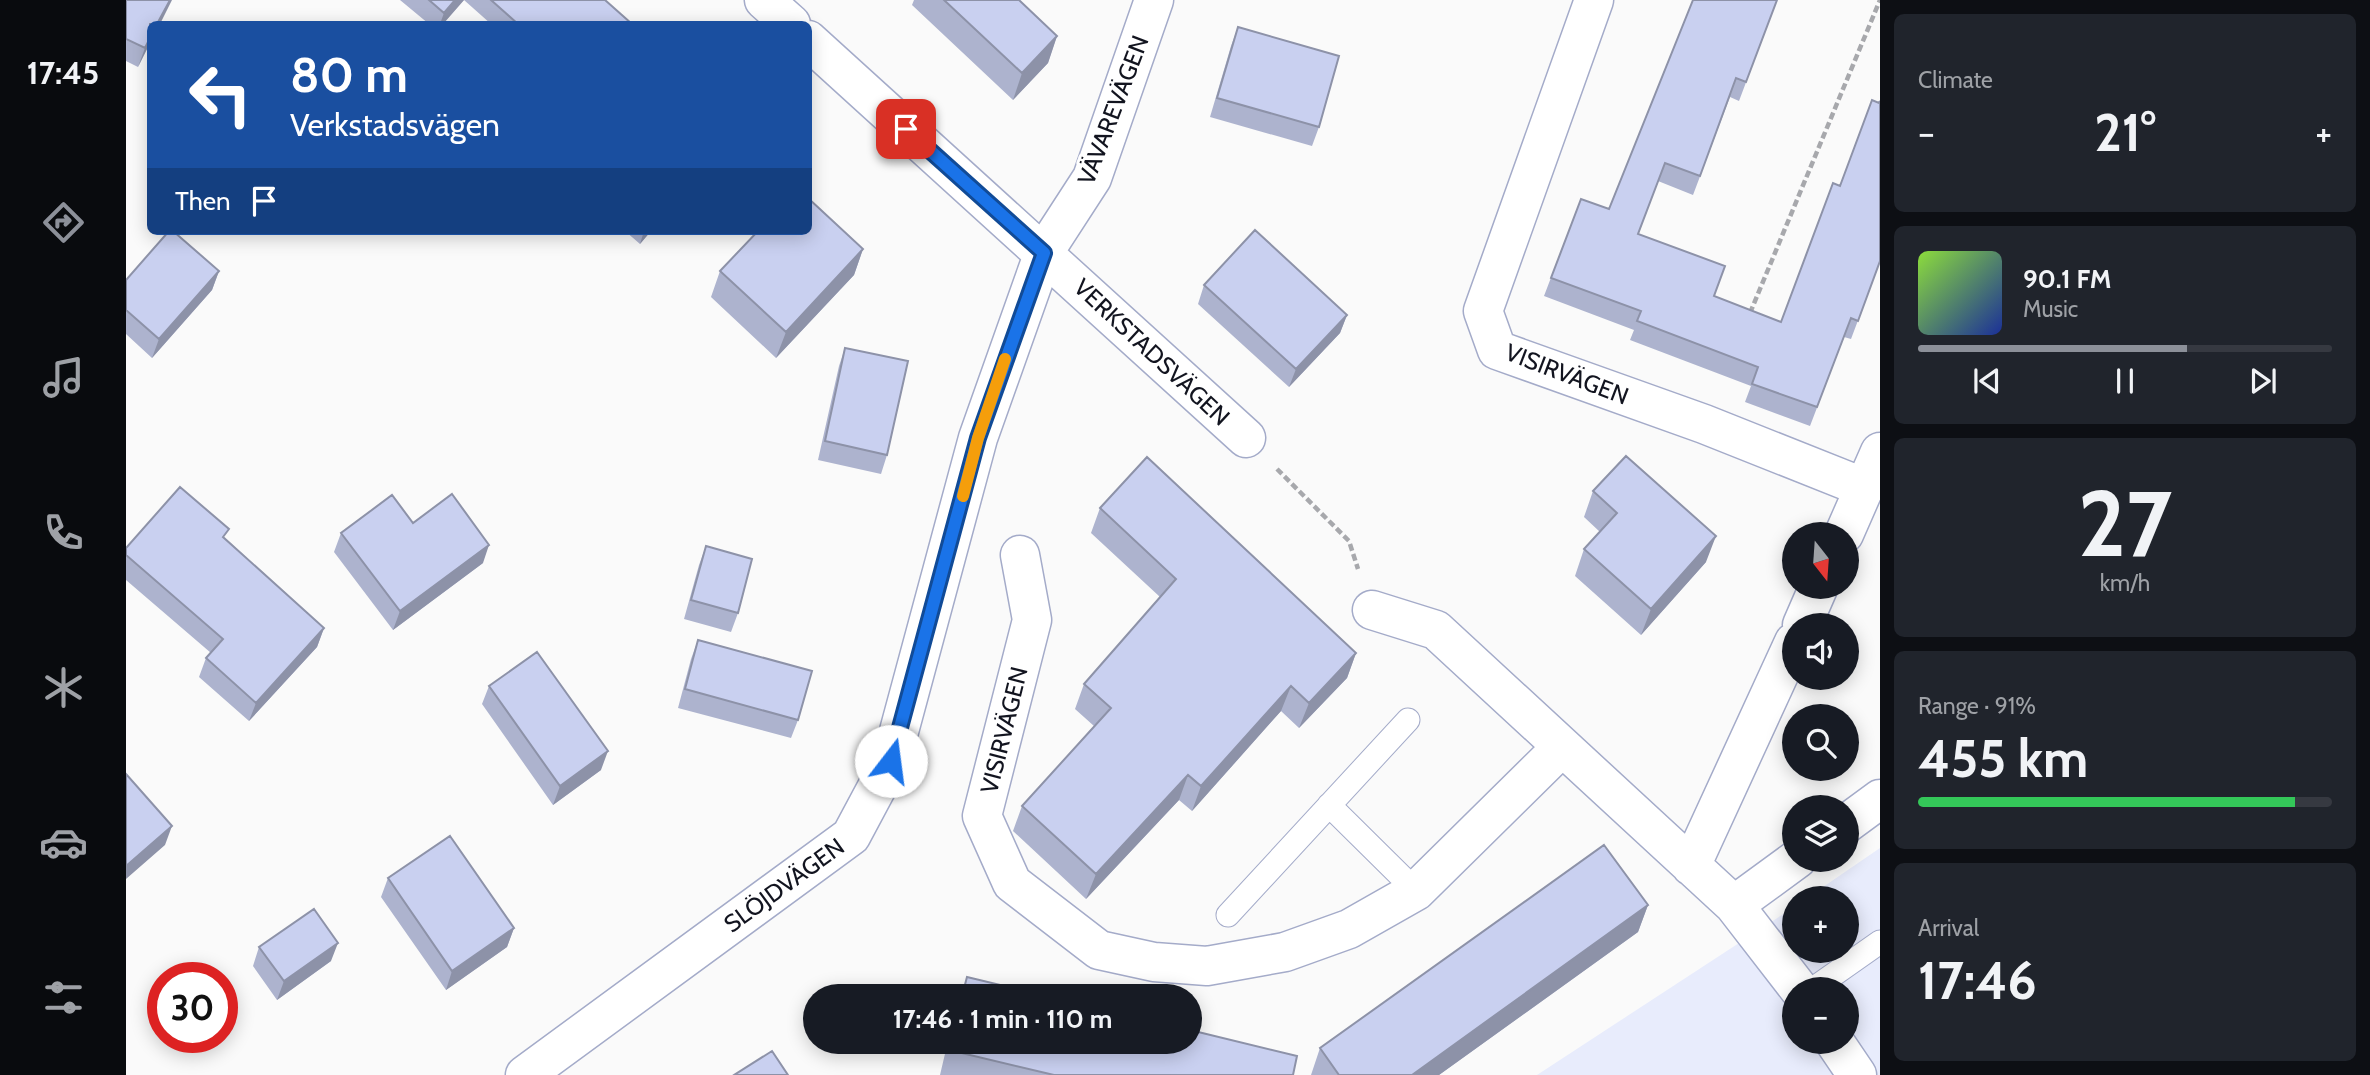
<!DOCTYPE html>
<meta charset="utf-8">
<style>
:root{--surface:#171b24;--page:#20242c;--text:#f1f3f6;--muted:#9ea1a6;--line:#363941;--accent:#8c9099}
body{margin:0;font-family:Cabin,sans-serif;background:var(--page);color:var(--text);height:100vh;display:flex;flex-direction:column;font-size:26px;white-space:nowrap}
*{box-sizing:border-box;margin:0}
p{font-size:23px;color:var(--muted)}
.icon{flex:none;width:38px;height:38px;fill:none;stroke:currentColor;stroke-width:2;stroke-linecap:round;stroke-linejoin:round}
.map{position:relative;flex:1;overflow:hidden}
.side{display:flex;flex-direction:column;gap:14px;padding:14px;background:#0d0f14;width:490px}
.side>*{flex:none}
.banner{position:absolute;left:21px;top:21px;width:665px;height:214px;border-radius:10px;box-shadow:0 4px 18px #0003;background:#1a4fa0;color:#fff;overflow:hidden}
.needle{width:46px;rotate:163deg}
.tools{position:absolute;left:1656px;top:522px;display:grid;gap:14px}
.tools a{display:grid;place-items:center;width:77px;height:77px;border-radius:50%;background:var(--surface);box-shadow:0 4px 18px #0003;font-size:35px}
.speed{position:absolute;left:21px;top:962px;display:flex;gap:14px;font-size:35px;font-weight:700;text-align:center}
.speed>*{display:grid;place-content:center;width:91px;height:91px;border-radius:50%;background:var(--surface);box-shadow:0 4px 18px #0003;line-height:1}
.speed .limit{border:10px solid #d22;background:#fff;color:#111}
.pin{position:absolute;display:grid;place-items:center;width:60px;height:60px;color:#fff;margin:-30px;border-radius:14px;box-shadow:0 4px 10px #0006}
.me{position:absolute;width:77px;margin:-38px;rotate:15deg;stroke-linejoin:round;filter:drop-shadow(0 0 5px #0008)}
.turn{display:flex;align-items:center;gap:24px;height:147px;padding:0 28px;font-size:32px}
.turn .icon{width:91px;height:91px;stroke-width:2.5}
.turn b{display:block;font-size:49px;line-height:60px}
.then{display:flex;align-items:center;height:66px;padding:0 28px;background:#0003;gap:14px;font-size:26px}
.big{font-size:52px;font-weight:700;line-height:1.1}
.side .widget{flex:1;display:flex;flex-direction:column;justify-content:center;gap:10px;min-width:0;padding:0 24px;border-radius:10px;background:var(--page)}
.side .dial{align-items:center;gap:0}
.dial b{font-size:91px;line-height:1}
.song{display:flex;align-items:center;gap:21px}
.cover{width:84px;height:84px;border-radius:10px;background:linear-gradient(135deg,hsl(90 70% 55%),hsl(230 70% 35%))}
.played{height:7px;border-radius:4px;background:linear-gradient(90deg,var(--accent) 65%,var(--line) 65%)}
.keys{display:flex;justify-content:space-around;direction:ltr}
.heat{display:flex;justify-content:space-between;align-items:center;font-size:38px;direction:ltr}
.charge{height:10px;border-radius:5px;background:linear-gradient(90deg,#34c759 91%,var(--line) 0)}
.trip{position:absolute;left:677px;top:984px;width:399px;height:70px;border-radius:35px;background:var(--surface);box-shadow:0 4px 18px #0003;font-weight:700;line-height:70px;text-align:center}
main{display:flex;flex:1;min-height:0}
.tab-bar{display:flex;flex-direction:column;width:126px;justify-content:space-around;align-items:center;background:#090b0e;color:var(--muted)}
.tab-bar .icon{width:49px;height:49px}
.tab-bar .selected{color:var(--accent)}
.tab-bar b{font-size:32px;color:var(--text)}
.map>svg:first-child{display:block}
</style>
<main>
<nav class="tab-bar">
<b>17:45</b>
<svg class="icon selected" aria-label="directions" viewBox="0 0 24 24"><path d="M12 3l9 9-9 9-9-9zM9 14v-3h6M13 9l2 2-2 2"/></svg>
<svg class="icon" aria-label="music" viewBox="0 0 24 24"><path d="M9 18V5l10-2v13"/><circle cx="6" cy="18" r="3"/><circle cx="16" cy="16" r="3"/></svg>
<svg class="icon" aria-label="phone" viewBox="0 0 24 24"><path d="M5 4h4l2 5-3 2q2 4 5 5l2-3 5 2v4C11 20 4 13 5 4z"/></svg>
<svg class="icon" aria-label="climate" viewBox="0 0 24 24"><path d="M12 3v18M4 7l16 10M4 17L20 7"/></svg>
<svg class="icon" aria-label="car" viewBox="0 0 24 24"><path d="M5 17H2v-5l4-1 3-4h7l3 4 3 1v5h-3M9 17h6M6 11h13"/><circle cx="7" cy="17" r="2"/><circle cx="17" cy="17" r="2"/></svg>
<svg class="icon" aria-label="filters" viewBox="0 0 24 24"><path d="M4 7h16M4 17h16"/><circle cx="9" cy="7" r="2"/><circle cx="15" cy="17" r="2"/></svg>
</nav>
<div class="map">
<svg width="1754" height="1075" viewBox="0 0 1754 1075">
<rect width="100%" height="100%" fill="#fafafa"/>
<path fill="#e8ecfc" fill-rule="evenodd" d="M1754,848v227h-343l257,-168v43h52v-52h-39zM1668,989h52v52h-52z"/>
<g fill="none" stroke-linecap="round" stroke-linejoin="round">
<g stroke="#a4abc9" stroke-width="25">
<path id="service" d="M1203,805l87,86
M1102,915l180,-195
M1687,989l67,-47"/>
</g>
<g stroke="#a4abc9" stroke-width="41">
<path id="minor" d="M638,0l27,24
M1468,0l-111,311 14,39 207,74 161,64
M682,40l438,398
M1718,534l36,-82
M894,555l12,65 -50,196 30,67 87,67 55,12 53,4 78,-14 64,-23 67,-38 146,-144
M1246,610l64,20 298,275 65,84
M1676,625l17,-39
M1720,824l34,-25
M1565,866l103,-224
M1608,905l63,-46
M1708,1041l23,34
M399,1075l326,-239 40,-75 87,-323 66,-186 48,-74 62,-178"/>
</g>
<path stroke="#a7a8ac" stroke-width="4.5" stroke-dasharray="7 3.5" stroke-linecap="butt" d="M1624,313l130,-313
M1151,469l72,72 9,28"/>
<use href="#service" stroke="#fff" stroke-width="23"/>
<use href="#minor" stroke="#fff" stroke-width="38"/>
</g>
<path fill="#adb3ce" d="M0,0l24,43 -12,24 -12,-6z
M274,0h205l27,24h-141l-27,-24 -21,24h-14z
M788,0h105l38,36 -9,27 -35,37 -101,-95z
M1651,0l-38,101 -9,-4 -37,98 -35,-14 -20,54 76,61 67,26 99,-60 -29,77 -7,-2 -34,89 -65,-24 6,-16 -121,-46 4,-10 -90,-34 37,-97 28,10z
M1112,27l81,100 -7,19 -102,-29 21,-71z
M499,231h26l-11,13z
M737,249l-9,26 -78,83 -65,-61 9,-26z
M93,271l-7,19 -60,68 -26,-24v-54z
M1078,285l143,30 -7,18 -51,54 -91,-83z
M719,348l42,107 -6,19 -63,-14 21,-94z
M1467,491l113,71 -65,73 -66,-59 9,-27 16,-17 -16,-15z
M974,508l256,145 -9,25 -48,50 -18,-17 -89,100 -13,-11 -93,99 -73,-68 9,-25 72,-80 -19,-17 9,-25 76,-87 -69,-64z
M287,523l70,40 -90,67 -59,-78 7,-19z
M100,539l98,89 -7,19 -68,74 -50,-44 7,-19 5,-5 -85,-73v-32z
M580,546l32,67 -7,19 -47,-13 15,-54z
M572,640l100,80 -7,18 -113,-30 13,-49z
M363,686l112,84 -48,35 -71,-101z
M262,878l126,50 -7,19 -61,43 -65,-93z
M1522,905l-10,27 -199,143h-128l9,-27z
M133,947l72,14 -54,39 -24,-34z
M822,1041h242l103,34h-353z"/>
<path fill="#8d92a8" d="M44,0h2l-12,24h-3z
M329,0h9l-21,24h-3l4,-11z
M931,36l-9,27 -35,37 9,-27z
M24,38v5l-12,24 7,-19z
M518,231h7l-11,13z
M737,249l-9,26 -78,83 10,-26z
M93,271l-7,19 -60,68 7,-19z
M1221,315l-7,18 -51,54 7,-18z
M1590,536l-10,26 -65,73 10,-26z
M363,545l-6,18 -90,67 7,-19z
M198,628l-7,19 -68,74 7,-18z
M1230,653l-9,25 -48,50 10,-25z
M1165,686l-10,25 -89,100 9,-25z
M482,751l-7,19 -48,35 7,-19z
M1062,775l-9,25 -93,99 10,-25z
M46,826l-7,19 -39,34v-13z
M1522,905l-10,27 -199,143h-27z
M388,928l-7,19 -61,43 6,-19z
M212,943l-7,18 -54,39 7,-19z"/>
<path fill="#c9d0f0" stroke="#8d92a8" stroke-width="2" d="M0,0h44l-13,24h-7v14l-5,10 -19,-9z
M303,0h26l-11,13z
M365,0h114l27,24h-114z
M818,0h75l38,36 -35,37z
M1567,0h84l-31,82 -10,-4 -36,98 -35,-13 -27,71 87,32 -11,30 67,26 52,-139 7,3 32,-86 7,3 1,-2v160l-22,60 -7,-3 -34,89 -65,-23 6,-17 -121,-46 4,-10 -90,-33 30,-79 28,10z
M1112,27l101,29 -20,71 -102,-29z
M682,198l55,51 -77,83 -66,-61 38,-40h50z
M1129,230l92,85 -51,54 -92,-84z
M43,231h4l46,40 -60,68 -33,-29v-30z
M719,348l63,13 -21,94 -62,-14z
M1500,456l90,80 -65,73 -67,-60 33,-36 -24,-22z
M1021,457l209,196 -47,50 -18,-17 -90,100 -13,-11 -92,99 -74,-68 89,-98 -27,-24 92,-105 -76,-71z
M54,487l49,42 -6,8 101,91 -68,75 -50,-45 17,-19 -97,-84v-7z
M326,494l37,51 -89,66 -59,-78 51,-38 21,28z
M580,546l46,13 -14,54 -47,-13z
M572,640l114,31 -14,49 -113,-31z
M411,652l71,99 -48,35 -71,-100z
M0,774l46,52 -46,40z
M324,836l64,92 -62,43 -64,-93z
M1478,845l44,60 -236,170h-73l-19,-27z
M188,909l24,34 -54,38 -25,-34z
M841,977l79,19h-84z
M1064,1030l107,26 -4,19h-239l-105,-25 2,-9h239z
M646,1051l16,24h-54z"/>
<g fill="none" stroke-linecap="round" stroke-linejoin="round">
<g stroke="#114b97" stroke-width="18">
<path id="route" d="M765,761l87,-323 66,-185 -138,-124"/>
</g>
<use href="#route" stroke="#1a73e8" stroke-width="12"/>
<path stroke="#f59e0b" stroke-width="12" d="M837,496l15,-58 27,-79"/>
</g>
<g text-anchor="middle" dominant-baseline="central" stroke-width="6" stroke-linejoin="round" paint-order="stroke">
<g font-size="24" fill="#12141f" stroke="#fff">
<text transform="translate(987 110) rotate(-69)">VÄVAREVÄGEN</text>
<text transform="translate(1026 352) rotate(43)">VERKSTADSVÄGEN</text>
<text transform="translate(1441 374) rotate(21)">VISIRVÄGEN</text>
<text transform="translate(878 730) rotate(-76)">VISIRVÄGEN</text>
<text transform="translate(658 885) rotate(-36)">SLÖJDVÄGEN</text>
</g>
</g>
</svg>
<div class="tools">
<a><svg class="needle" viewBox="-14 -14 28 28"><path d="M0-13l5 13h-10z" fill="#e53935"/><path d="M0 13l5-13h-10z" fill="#9ea1a6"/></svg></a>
<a><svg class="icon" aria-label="sound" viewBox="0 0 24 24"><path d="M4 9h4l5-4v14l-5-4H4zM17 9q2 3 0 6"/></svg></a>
<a><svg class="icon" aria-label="search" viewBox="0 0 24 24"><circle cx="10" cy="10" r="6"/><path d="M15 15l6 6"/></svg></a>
<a><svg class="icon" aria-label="layers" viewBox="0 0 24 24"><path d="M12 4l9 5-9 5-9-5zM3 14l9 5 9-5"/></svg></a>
<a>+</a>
<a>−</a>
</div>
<div class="speed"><div class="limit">30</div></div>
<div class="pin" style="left:780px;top:129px;background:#d93025"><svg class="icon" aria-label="arrive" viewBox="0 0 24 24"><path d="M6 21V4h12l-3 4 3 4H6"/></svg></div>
<svg class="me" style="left:765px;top:761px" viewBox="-20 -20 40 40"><circle r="19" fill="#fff"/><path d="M0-13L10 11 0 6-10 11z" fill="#1a73e8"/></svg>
<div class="trip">17:46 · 1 min · 110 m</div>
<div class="banner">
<div class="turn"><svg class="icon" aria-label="left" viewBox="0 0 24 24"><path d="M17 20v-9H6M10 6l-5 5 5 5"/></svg><div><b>80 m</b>Verkstadsvägen</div></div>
<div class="then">Then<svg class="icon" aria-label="arrive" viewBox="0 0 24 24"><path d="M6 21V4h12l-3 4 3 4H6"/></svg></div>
</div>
</div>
<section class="side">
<div class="widget"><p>Climate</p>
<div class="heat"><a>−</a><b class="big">21°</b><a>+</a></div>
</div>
<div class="widget">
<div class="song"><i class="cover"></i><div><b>90.1 FM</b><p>Music</p></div></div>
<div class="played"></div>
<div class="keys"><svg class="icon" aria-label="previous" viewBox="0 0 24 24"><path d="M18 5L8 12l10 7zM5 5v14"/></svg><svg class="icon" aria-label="pause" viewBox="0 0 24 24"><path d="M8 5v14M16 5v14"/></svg><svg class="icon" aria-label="next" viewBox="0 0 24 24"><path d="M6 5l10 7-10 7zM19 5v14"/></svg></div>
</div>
<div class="widget dial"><b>27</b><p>km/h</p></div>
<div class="widget"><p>Range · 91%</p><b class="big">455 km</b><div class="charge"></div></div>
<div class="widget"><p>Arrival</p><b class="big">17:46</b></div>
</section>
</main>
